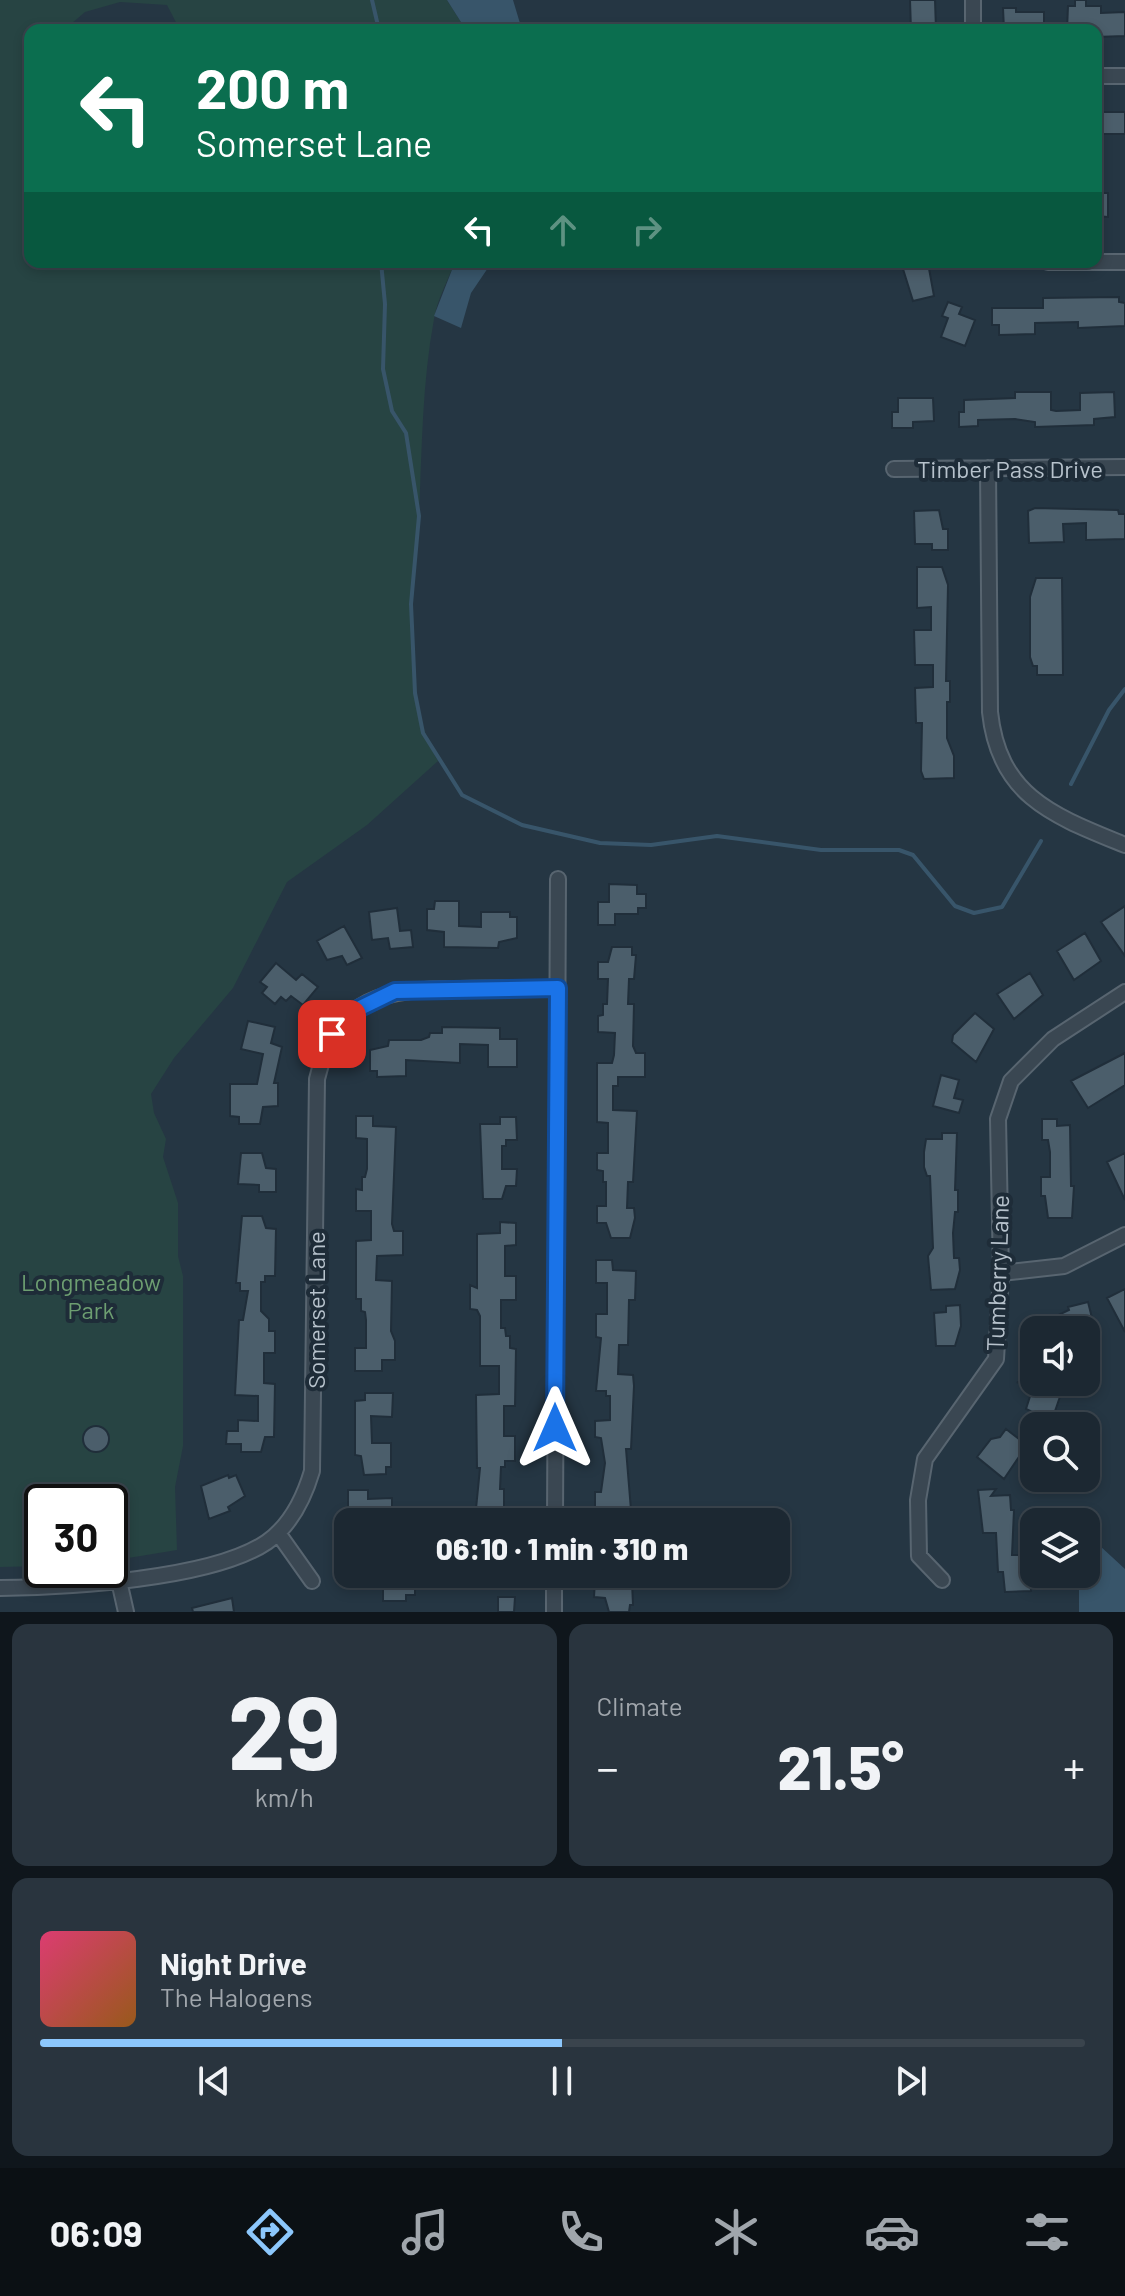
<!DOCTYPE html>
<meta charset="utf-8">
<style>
:root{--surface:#1c2832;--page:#29343e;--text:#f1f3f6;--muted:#a0a6ac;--line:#3a444d;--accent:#8cc7fc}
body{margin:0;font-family:Barlow,sans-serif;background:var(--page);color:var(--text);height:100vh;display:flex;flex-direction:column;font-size:30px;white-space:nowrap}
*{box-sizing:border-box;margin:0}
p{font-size:26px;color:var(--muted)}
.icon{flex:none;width:44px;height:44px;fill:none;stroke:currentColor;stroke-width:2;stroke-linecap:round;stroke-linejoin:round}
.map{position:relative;height:1612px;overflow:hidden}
.side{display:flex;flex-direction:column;gap:12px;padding:12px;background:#0f161c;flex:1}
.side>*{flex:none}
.guide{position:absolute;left:24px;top:24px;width:1078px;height:244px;border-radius:16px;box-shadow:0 4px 12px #0003,0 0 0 2px var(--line);background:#0b6e4f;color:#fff;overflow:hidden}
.tools{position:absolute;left:1020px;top:1316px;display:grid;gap:16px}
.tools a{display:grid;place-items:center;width:80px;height:80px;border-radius:16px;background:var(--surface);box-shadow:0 4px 12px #0003,0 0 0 2px var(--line);font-size:40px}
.speed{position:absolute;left:24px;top:1484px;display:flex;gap:16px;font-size:40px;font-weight:700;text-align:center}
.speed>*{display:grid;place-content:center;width:104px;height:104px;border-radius:50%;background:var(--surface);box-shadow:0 4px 12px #0003,0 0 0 2px var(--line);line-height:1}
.speed .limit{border:4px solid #111;border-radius:12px;background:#fff;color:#111}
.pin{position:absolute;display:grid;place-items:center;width:68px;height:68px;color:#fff;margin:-34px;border-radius:16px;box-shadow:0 4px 12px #0006}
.me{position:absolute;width:88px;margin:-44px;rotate:0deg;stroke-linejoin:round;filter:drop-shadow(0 0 6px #0008)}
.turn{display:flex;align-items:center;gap:28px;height:168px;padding:0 40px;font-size:36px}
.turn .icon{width:104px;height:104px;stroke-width:2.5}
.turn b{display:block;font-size:56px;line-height:68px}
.lanes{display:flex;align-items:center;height:76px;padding:0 40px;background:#0003;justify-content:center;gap:40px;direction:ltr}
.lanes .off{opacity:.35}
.big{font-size:60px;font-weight:800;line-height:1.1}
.side .tile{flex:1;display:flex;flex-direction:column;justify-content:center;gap:12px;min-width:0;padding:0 28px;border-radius:16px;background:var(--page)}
.side .dial{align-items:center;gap:0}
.dial b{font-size:104px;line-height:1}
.song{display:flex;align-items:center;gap:24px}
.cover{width:96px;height:96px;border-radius:12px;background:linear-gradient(135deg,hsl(340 70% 55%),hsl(30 70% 35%))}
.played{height:8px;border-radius:4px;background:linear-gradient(90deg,var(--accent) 50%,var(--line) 50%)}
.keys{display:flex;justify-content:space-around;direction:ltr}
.heat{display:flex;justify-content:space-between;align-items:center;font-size:44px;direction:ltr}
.side .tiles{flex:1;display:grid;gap:12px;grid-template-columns:1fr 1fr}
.tile:last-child{grid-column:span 2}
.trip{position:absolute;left:334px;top:1508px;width:456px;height:80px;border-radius:16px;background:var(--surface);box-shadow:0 4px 12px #0003,0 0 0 2px var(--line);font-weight:800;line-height:80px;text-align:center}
.dock{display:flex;height:128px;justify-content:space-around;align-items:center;background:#0b1014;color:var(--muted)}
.dock .icon{width:56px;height:56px}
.dock .current{color:var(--accent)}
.dock b{font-size:36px;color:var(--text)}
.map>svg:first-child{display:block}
</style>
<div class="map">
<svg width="1125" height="1612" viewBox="0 0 1125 1612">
<rect width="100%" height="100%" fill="#253643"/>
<path fill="#274443" d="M0,0h447l19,30h-286l-13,-25 -47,-3 -35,10 -21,18h-34v63l-7,23 7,17v129h425c-7,18 -18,38 -21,57 -12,65 -12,130 -15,195 -4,82 -22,172 19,247l-71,64 -80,57 -54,106 -59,70 -23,36 3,19 12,26 -3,18 15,46v53l5,20v170l-8,41 2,63 -67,11v-59h-68v64l-42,1z"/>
<path fill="#38556a" d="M447,0h66l9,30h-56z
M455,262h37l-21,31 -10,35 -27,-12z
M1086,1533l39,36v43h-46v-25l7,-13z"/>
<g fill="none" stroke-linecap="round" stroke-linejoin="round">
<path stroke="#38556a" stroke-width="4" d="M372,0l7,30
M381,262l4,42 -2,65 9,42 14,22 13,83 -8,88 4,89 8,40 39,62 60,30 78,18 51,2 66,-9 104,14h78l14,5 42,51 19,7 28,-6 39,-66
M1071,784l38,-74 16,-21"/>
</g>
<path fill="#4b5e6b" stroke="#202e3a" stroke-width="2" d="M910,0h25l1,30h-25z
M1075,0h11v6h15v7l24,-1v24l-29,1v-7h-29l1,-24h7z
M1003,8h13v4h28v18h-40z
M1096,112h29v22h-29z
M1096,193h12v24l-12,-1z
M928,263l6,33 -21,5 -10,-32z
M1119,297v5l6,1v23l-47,2v-6l-43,1v11l-36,1v-10h-7v-17h51v-10z
M948,302l14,5 -3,7 16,6 -10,26 -24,-9 7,-19 -6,-2z
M1015,392h36v18l5,1 24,-1v-17l34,-1 1,25 -21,2v6l-59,2v-5l-20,-3 -37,1v6l-19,1v-15h5v-12l51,-2z
M898,398h35l1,23 -21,1v6h-21v-16h6z
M1035,508l83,2 1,4h6v25l-39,1v-17l-23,1 1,18 -35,1 -1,-32z
M939,510l4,19h5v21h-16v-6h-17l-1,-33z
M917,567h25l6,18 -2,96h4v21h-3v36l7,18v22l-30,1 -3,-8 1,-48h-6l-1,-35 18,-1v-22h-18l-1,-35h17v-23l-14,1z
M1036,578h26l1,97h-26v-9h-4l-3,-9v-60z
M609,884l28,1v9h9v14h-8v6h-23v11h-17v-23h11z
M435,901h24v25l22,1v-15h29v5h7v21l-18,4 -1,6 -54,-1v-15l-17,-2v-21h7z
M1125,906v50l-24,-34z
M397,908l3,23 11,-1 2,17 -23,2 -2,-11 -16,2 -3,-28z
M344,926l18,32 -15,7 -5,-9 -15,4 -10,-19z
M1085,933l16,28 -27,19 -17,-29z
M612,947h20v8h4l-2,24h-5l-1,25h6l-1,42 3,7h9v24h-27v9h-5v24l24,1 -4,71h-5l-1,26h7l1,10 -5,20h-19l-5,-15h-9v-17h9v-24h-3v-11l-6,-1v-17h11v-30l-11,-1v-59h15l2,-8 1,-22 -17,-1v-16l5,-1v-11h4l1,-25h-10v-17h10z
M276,963l20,17 6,-6 16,13 -15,18 -12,-9 -5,5 -5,-4 -6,7 -13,-11 5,-6 -7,-5z
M1030,973l13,22 -29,24 -17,-25z
M975,1013l19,16 -18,33 -24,-20 1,-7z
M248,1021l27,6 -4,16 11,4 -8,36h4v23l-15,1 -3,17h-21v-7l-9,-1v-32h27l6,-30 -22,-5z
M442,1027l58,1v11h17v28h-29v-22l-28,-1v19l-54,-3v16l-29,1v-6h-7v-21l18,-4 1,-6h32l8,-3 1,-4h12z
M1125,1053v32l-37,23 -17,-27z
M941,1075l18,5 -5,18 9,2 -4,13 -26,-7z
M356,1116h17v10l23,1 -4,97 2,7h9v24l-26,1 -1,24 16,1 -1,50 4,10v19h-13v11h-27v-23h11v-28l-1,-8 -4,-1v-12h-5v-58l15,-1v-29h-15v-22l6,1v-13h3l2,-8v-30l-11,-1z
M500,1117h16l1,23h-11v6h-4v23h15l-1,17h-10l-4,13h-19l-3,-75h20z
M1042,1119h15v7l13,-1 1,61h3l-2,32h-24l-3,-22h-4v-19h9v-25l-2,-12h-6z
M942,1133h15l-2,57h3v22h-3l-2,21 1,25h5l1,12 -5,19 -24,1 -3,-34 5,-8 -3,-72h-3l-3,-9v-15l2,-13h16z
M241,1153h21l4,15 10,1v23h-17v-7l-21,-1z
M1125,1153v47l-18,-38z
M242,1216h20l4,12 10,1 -1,47h-10v6h-4v29l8,8v12h6v22h-11v30l11,1 -1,53h-9l-4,15h-20v-8h-15l1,-13h11v-11l20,1v-25l-23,-1 4,-75h4l5,-29h-8v-8h-4z
M500,1222l16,1v22l-11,1v30h11v24h-15v28h4l1,8h4v12l6,1 -1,57h-11v30h11v25h-10v6h-4l-1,22h4v18l11,1v14l-40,-3 5,-51h-3l-1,-73 23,-1v-28h-19v-50l-3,-6 -7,-1v-24l7,3v-54l23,-1z
M596,1260h16l1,10 23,1 -1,29h-6l-1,45h-9l-1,29 15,1 1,11 -3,63h-5l5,61 -19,1v4l-17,-1v-22h6l4,-29 -4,-25 -6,-1v-16l15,-1v-24h-4v-5h-10l5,-53 -5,-1v-23h11v-31h-11z
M1125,1289v43l-18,-34z
M1088,1302l7,28h-39l-4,-12 17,-8 -1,-3z
M960,1305l1,21 -6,20h-19l-2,-33 12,-1v-6z
M1017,1382h35l11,6 -9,26 -5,6 -23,-11 6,-19z
M365,1393h28l-1,24 -21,-1 1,27h19v24h-5v7l-22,1 -3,-19 -6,-1v-54l10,-1z
M83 1439a13 13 0 1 1 26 0a13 13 0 1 1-26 0Z
M1006,1429l21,16 -23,34 -27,-22 14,-18 9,-2z
M228,1475l1,3 7,-3 9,21 -17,11 2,4 -21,8 -8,-33z
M996,1489l-5,7 19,-1 1,15h3l-2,45h17l2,36 -26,1 -2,-20h-5l-2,-39h-13l-5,-43z
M348,1490h20v9l24,-1v24h-34v-8h-10z
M388,1574h27v21h-9v6h-23v-21z
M595,1580l37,2 1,23h-3l-1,7h-20l-4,-14 -11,-1z
M498,1597h17l-1,15h-16z
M232,1598l2,14h-41l-1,-4z"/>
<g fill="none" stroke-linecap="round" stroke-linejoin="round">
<g stroke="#586570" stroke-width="18">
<path id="minor" d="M973,0v30
M1096,76h29
M1048,262h77
M988,468l2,244c9,85 64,104 135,133
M894,469l231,-2
M1001,1273l63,-7 61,-31
M555,1522l3,-643
M278,1533l34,48
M942,1580l-23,-24 -1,-56 7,-41 71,-100 5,-86 -3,-154 13,-38 42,-42 72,-47
M119,1581l7,31
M0,1588c68,-1 211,-8 267,-46 24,-17 37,-44 45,-71l5,-392c20,-84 67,-90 143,-90 33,-1 65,-1 98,-1
M554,1612v-38"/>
</g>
<use href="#minor" stroke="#3a4752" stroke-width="14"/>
</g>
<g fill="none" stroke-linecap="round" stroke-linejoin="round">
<g stroke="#114b97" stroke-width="20">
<path id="route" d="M332,1034l24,-24 39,-19 163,-3 -3,440"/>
</g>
<use href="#route" stroke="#1a73e8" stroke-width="14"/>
</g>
<g text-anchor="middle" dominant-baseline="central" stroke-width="8" stroke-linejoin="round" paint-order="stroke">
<g font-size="24" fill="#b7c2cc" stroke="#1e2c38">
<text x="1010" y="468">Timber Pass Drive</text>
<text transform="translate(997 1273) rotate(-88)">Tumberry Lane</text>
<text transform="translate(315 1310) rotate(-90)">Somerset Lane</text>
</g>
<g font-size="24" fill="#6d9e71" stroke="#1e2c38">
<text x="91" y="1281">Longmeadow<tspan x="91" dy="28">Park</tspan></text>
</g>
</g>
</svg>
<div class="tools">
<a><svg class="icon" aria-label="sound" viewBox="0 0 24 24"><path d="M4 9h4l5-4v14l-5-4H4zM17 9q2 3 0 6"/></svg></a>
<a><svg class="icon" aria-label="search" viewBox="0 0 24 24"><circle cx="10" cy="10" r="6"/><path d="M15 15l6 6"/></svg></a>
<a><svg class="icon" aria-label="layers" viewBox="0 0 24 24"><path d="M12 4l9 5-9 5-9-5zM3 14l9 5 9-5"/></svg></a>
</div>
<div class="speed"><div class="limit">30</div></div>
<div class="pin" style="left:332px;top:1034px;background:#d93025"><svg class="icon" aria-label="arrive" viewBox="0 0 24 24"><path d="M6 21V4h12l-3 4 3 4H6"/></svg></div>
<svg class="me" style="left:555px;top:1428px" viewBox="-20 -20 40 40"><path d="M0-17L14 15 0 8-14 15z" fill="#1a73e8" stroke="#fff" stroke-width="4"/></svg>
<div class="trip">06:10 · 1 min · 310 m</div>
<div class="guide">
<div class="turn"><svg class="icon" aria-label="left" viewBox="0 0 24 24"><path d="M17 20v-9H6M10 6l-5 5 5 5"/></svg><div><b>200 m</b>Somerset Lane</div></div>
<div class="lanes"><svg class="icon" aria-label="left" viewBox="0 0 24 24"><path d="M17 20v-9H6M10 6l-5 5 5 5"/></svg><svg class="icon off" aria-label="ahead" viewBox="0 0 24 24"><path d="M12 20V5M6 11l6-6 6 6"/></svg><svg class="icon off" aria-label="right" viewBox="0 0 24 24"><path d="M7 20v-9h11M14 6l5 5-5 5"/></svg></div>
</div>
</div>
<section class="side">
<div class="tiles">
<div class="tile dial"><b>29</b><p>km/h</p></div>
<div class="tile"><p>Climate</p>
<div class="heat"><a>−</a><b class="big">21.5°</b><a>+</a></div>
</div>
<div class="tile">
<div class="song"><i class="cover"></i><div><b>Night Drive</b><p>The Halogens</p></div></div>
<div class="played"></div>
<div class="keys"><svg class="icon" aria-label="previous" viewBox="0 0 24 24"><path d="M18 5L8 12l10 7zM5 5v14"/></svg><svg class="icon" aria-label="pause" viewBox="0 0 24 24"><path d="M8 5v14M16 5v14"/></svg><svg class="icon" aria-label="next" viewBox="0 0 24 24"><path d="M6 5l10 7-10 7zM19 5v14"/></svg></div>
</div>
</div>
</section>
<nav class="dock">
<b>06:09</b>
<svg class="icon current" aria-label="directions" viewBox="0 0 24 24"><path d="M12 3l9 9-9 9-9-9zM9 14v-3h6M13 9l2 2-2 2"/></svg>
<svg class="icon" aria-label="music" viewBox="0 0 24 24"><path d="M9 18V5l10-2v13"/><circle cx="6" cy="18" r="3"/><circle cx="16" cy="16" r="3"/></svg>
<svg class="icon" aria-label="phone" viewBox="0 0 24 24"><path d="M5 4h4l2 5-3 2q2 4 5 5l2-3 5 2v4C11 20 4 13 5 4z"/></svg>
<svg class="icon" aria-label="climate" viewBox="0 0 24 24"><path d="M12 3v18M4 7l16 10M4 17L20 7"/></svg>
<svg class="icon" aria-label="car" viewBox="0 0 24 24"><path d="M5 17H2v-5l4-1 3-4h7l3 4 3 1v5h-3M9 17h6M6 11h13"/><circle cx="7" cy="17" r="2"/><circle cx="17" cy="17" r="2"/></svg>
<svg class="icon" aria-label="filters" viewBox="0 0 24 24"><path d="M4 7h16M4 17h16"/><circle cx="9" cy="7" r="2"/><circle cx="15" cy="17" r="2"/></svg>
</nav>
